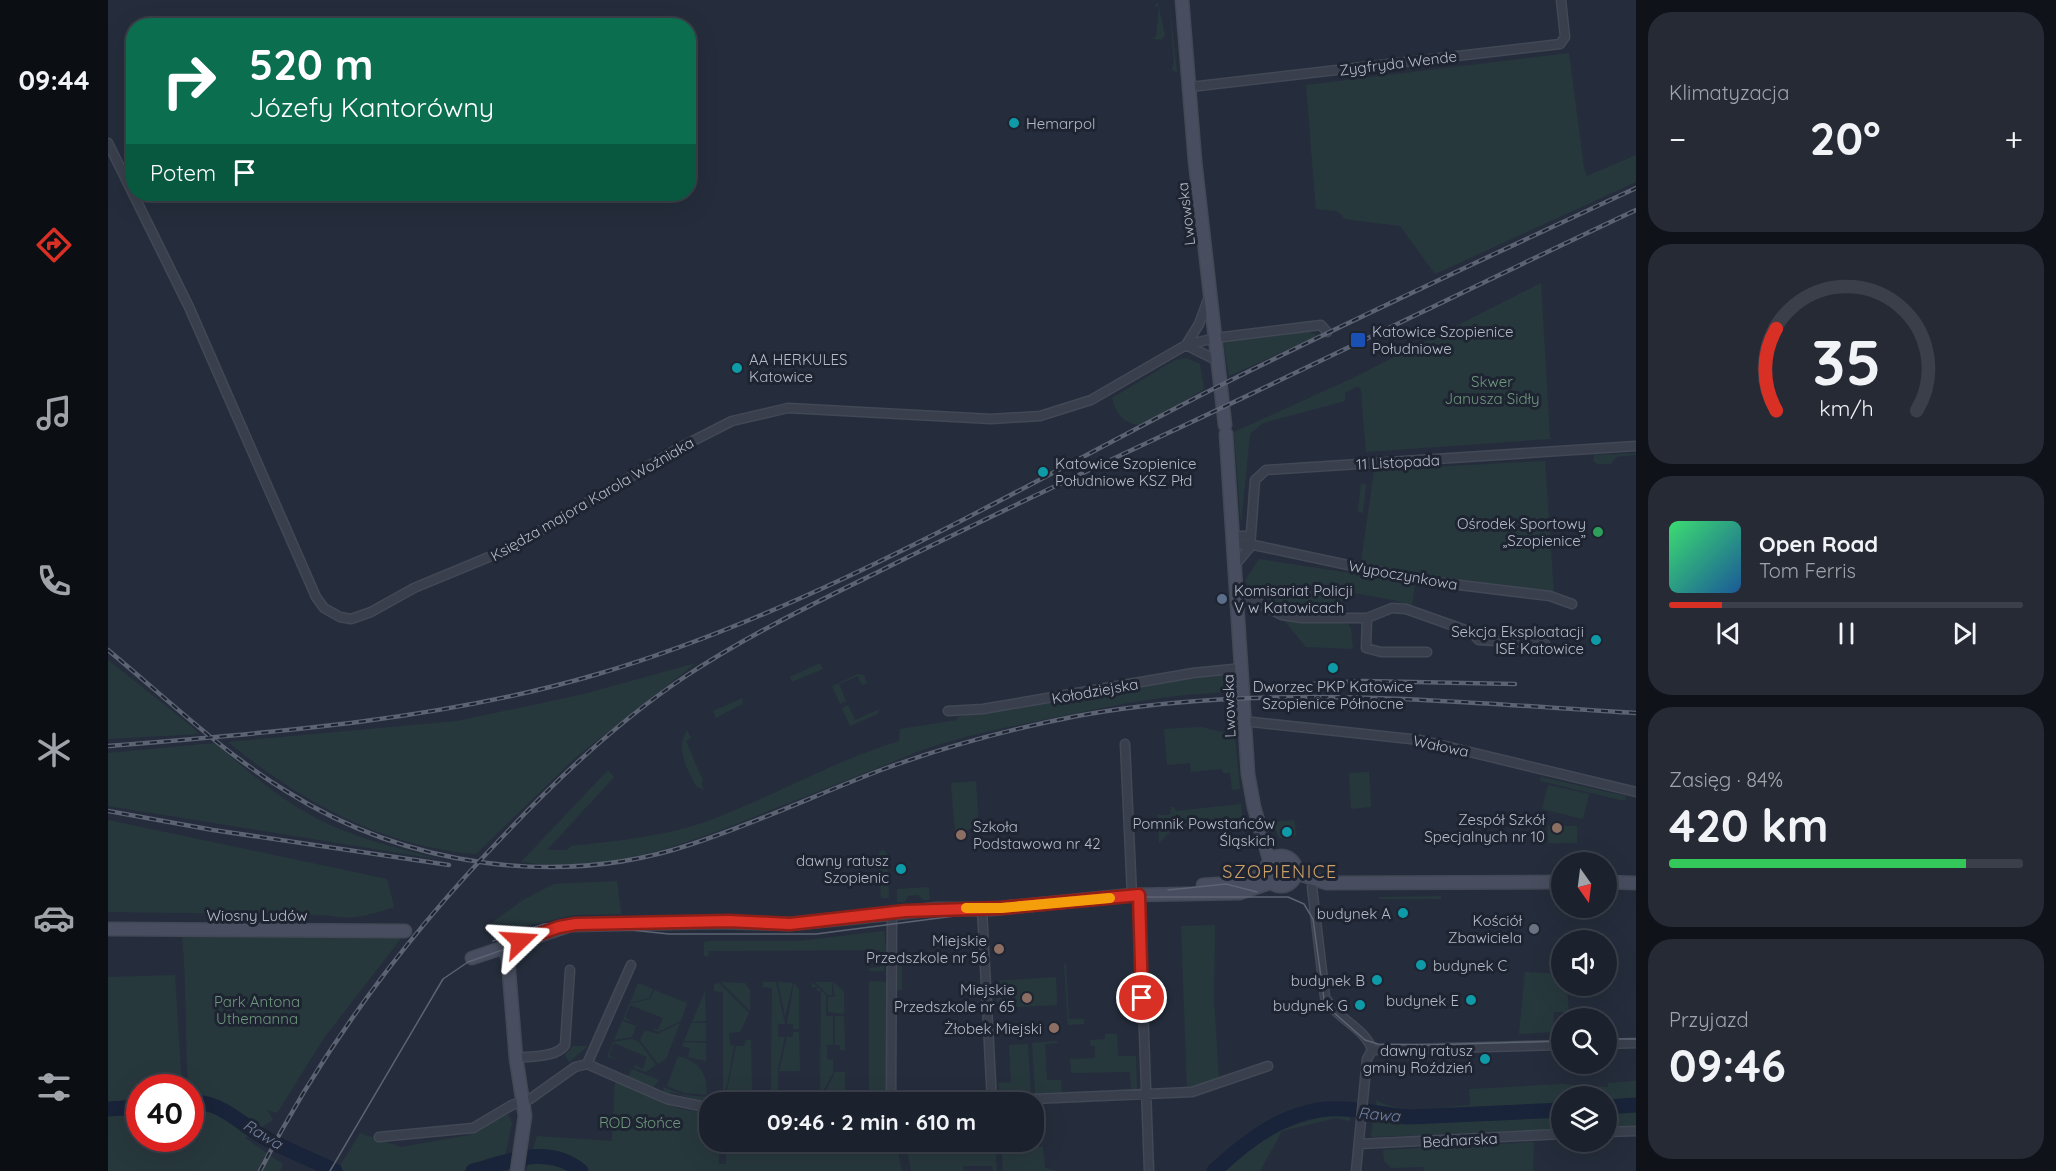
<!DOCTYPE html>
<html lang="pl">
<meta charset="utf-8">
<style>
:root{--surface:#1c222d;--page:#252a35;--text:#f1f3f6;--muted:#a0a4aa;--line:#3a3f49;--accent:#d93025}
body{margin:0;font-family:Quicksand,sans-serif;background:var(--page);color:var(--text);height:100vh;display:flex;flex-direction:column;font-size:22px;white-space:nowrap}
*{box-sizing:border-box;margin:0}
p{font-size:20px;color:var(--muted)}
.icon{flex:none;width:33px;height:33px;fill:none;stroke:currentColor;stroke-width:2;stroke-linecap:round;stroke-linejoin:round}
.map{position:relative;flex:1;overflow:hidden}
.side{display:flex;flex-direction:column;gap:12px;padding:12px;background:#0f1319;width:420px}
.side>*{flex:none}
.banner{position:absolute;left:18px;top:18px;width:570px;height:183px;border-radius:24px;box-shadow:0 6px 24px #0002,0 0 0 2px var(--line);background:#0b6e4f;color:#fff;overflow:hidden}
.needle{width:39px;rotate:166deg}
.buttons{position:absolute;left:1443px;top:852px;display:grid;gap:12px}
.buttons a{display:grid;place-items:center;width:66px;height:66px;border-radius:50%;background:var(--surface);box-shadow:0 6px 24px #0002,0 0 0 2px var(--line);font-size:30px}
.speed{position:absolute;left:18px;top:1074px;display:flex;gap:12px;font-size:30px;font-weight:700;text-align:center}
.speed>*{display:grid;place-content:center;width:78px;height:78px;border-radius:50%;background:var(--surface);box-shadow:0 6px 24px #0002,0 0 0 2px var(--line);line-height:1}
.speed .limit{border:9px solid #d22;background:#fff;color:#111}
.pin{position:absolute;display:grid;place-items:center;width:51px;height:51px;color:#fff;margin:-26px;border:3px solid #fff;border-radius:50%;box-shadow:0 2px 6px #0007}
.me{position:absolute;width:66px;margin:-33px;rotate:70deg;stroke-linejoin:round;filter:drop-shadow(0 0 4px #0008)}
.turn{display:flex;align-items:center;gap:21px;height:126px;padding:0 24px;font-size:27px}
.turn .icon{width:78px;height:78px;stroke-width:2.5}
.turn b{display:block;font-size:42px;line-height:51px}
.then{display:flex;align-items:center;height:57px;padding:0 24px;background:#0003;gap:12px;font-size:22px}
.big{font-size:45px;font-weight:700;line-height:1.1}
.side .card{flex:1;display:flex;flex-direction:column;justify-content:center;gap:9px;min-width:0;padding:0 21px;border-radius:24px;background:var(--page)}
.side .dial{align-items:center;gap:0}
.dial svg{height:156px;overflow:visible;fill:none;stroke:var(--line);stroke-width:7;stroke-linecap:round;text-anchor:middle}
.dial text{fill:var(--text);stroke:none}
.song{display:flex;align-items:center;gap:18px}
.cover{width:72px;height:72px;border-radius:9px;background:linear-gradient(135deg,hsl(140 70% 55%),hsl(210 70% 35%))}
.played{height:6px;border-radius:3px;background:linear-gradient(90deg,var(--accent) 15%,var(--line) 15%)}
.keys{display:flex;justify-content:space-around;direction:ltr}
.heat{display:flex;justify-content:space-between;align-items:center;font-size:33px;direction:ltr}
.charge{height:9px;border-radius:4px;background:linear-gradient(90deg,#34c759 84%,var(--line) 0)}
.trip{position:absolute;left:591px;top:1092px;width:345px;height:60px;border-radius:24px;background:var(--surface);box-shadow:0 6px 24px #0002,0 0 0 2px var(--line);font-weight:700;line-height:60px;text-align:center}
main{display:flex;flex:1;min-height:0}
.tabs{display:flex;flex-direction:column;width:108px;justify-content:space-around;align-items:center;background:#0b0e12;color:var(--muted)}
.tabs .icon{width:42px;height:42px}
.tabs .active{color:var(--accent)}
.tabs b{font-size:27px;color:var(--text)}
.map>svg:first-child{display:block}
</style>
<main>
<nav class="tabs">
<b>09:44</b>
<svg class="icon active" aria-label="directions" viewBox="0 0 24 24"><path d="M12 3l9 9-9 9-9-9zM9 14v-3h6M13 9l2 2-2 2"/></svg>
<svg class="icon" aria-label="music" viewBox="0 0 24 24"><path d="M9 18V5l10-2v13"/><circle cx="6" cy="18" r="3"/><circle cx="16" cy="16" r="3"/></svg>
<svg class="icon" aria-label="phone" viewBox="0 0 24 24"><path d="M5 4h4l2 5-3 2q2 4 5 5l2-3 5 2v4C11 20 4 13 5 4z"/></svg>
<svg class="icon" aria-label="climate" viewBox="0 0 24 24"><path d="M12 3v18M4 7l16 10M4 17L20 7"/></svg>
<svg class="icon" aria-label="car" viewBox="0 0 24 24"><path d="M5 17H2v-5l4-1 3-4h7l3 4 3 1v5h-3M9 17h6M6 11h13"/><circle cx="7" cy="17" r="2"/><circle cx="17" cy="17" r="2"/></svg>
<svg class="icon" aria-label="filters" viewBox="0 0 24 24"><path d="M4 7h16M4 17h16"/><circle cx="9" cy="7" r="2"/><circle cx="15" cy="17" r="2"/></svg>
</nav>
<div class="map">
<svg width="1528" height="1171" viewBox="0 0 1528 1171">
<rect width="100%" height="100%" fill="#252d3c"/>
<path fill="#27383d" d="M1061,0l8,72h-1l-4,-2 2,-8z
M1050,3l7,32 -4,5 -11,-2 6,-1 3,-30 -5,-1z
M1461,53l15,115 3,8 49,-21v27l-201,92 -35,-48 -55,-7 -8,-8 -21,-2 -10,-124z
M1433,283l9,156 -184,13 -5,-62 -3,-4 -13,7v8l-82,22 -13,11 -9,90 -7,-92 121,-55z
M1200,331l10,5 -89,40 -6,-35z
M1078,358l14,6 4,25 -61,37c-20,-3 -25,-9 -31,-28l63,-38z
M1487,453l3,2 38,-2v2l-20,2 -5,7h-13l-5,-3z
M1437,461l9,133 -125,-17 -68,-14 13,-93z
M1253,483l5,2 -3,28 -5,-1z
M1151,559l156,24 -3,24 -19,-7 -50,-9 -1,24 9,13 2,21 -47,-2 -24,-29 6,-10 -41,-7 -1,-22z
M0,660l82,65 9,9 -91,5z
M588,663l-120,94 -100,97c-94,-7 -177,-54 -248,-112l229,-21 127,-27z
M712,663l3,6 -31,13 -2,-5z
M750,674l6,1 3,8 -5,2 -4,-9 -19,8 7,17 -6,3 -8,-18z
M1119,675l6,5 3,12c-64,1 -127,14 -189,27 -47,10 -96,19 -140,37 -44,18 -88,35 -131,52 -81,33 -166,67 -255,54l87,-92 6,7 -67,73h20l4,-4c45,-5 90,-9 134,-24 66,-24 126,-60 194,-81l1,-12 57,-9v-3l12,-3 218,-35z
M635,698l-1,6 -26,14 -3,-7z
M740,705l7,15 25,-11 -3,5 -27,12 -8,-18z
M1093,727l34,8 5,54 -8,1 -2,-17h-7l-1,-4 -31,3 -1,-9 -23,2 -3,-36z
M579,730l4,8 -5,3 17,40 -2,1 3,8 -8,-4c-9,-17 -21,-37 -9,-56z
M107,743c38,33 76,66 122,85 34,14 71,23 106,32l-335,-54v-53z
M1261,772l2,35 -20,2 -2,-36z
M1433,777l85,19 -1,5 -85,-20z
M868,781l3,48 -24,2 -4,-48z
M1440,785l41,9 -6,25 -41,-10z
M1133,804l3,29 -23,-11 -24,1 -23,5 -15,15 -1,-28h12l1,-8h3l2,4z
M0,820l279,59 7,28c-24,8 -43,14 -68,8l-218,-3z
M1186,820l1,6h8l-8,1 1,9 -17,2 -7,-16z
M1440,826h29v17h-29z
M776,850l3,4 2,44h-8l-2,-43 1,-4z
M1166 871a8 8 0 1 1 16 0a8 8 0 1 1-16 0Z
M509,881l4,33 -48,1 -78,19 -5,-10 33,-24 31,-16z
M821,887l1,13h-7l-5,-5 -10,1 -3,6h-8v-13z
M1333,896v3h-62v-2z
M1107,925l-1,76 5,78 -32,9 -6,-162z
M776,931l2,18 -2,22h-15v-3l11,-1v-17l-171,1 -1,5h-4v-14l5,-1h89z
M74,935l220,2 -78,101 -47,75 -10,-3 6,10 -28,18 38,26 -3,7h-172v-59l31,-2 1,28h50l1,-20 2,-1 1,-4 -4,-25 -2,-1c-3,-50 -1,-101 -6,-152z
M789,953h5v37h-5z
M958,963l3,56h15v5l-16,1 -4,-59z
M1417,972l36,2 1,12h5l2,26h-15l-1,20 -34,2z
M67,975l7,112 -42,1 -1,15 -31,3v-129z
M948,977l1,28 -60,3 -1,-27z
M761,981l19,1 -2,110 -3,3h-27v-3l13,-1z
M613,982l24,1 5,7v21z
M655,982h13l9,42h-7v13h7l-7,32v26h-19l-1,-2 13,-1 1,-104 -9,-1z
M670,982l15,1 -8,33z
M704,982l14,13v21h7v29h-6v14l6,1v13l-12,22h-14v-3h13l1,-101h-4v-4h-5z
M707,982h17v13h-4z
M725,982l11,9v23l-16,-2v-15l10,-1 -4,-1z
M530,983l15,6 -4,9 -19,5z
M611,983l30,30 -9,19 -11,1 1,12 4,1 -7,40 -5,9h-12l13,-2v-101l-9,-1v-7z
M686,983l5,7v39h-6v-5h-6z
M546,990l33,13 -6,18 -23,11 -7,-4 7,2 5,-12 -33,-13 -5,12 6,5 -8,-3 6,-15 21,-5z
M597,991l1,30 -14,1z
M727,1016h9l1,34h-5v-5h-5z
M514,1021l14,5 -4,11 -18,3z
M572,1023l-14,36 -8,5 -18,-24 5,-10 12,4z
M583,1023h15v18h-22z
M685,1032h6l1,39h-21l8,-34h6z
M997,1034h12l1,22h18l1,33h-6l-1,-17 -59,1 -1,-14 25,-1v-12h-4l-1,-6 15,-1z
M524,1039l7,3 17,23 -11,7 -11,-4 1,-3 8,4 4,-12 -33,-14 -5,12 7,4 -9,-2 6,-15z
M638,1040h5l1,55h-26l10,-49h8z
M948,1041l3,2 -14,1 2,36h14l1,12 -27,2 -3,-51z
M576,1042l22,1v18l-18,-4 2,-9 -8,-2z
M920,1044l3,50h-31l-2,-11 13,-1 -2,-37z
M465,1046h15l-19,16 -4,-7z
M570,1056c22,6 29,17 29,39l-22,-2 -18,-7z
M524,1069l27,11 -6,8 -25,-11z
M727,1072h10v23h-21z
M507,1081l62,27 32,6 1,28h10l-1,22h7l1,-22h169l6,29h-376l11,-35 75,5z
M1528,1081v20l-29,2 -1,-7h-44l-1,10 -153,7 -31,-5 -1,-8c27,16 64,7 94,5l-1,-16 92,-5 47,3v-4z
M555,1087l20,8 26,2 4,5h-22l-1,-4 -18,-6 -3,3 -5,-2z
M739,1097l-1,5h-42v-4z
M649,1098h36l2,4h-37z
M1528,1110v17l-29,1 -1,-15z
M400,1114l4,9 -10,48h-165l23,-38 41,14 68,-12z
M1225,1115l17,1v5l-14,-3 -54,13 -22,40h-34c36,-35 59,-46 107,-56z
M1453,1116v14l-190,7 2,-17 18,3z
M797,1142h90l2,29h-4l-1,-5h-29v5h-52z
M893,1142h25l1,5h16l2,21 12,3h-54z
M1426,1142l-1,29h-109l-1,-4 -32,1 -7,-7 -1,-11z"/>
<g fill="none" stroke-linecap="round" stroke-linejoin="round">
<path stroke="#192339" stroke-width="15" d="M82,1102c30,-1 47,19 70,33 23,14 51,24 75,36
M1498,1107l30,-2
M0,1109l32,-2
M365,1171c37,-10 75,-27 108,0
M1106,1171c37,-34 78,-66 131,-62 22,1 43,7 65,8l152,-7"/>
<g stroke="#424855" stroke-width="11">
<path id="street" d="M1082,87l370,-43 5,-7 -4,-37
M0,143l81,164 127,290 8,11 16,9 11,2 20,-7 43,-24 99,-41 166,-99 53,-27 56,-13 203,11 49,-3 51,-16 95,-55 29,-7 106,-13 6,7
M1078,345l13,-21 10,-27
M1078,345l32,16
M1126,536h17
M1126,545l15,-1 169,36 132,16 22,8
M1128,564l14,-17 5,-67 11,-10 370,-24
M1130,598l8,-1 36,18 20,3h65l25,-10 14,1 65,23 8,8 66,4
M1259,618l-1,30 15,4h46
M840,711l35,-2 210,-36 50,-5
M1135,721l177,19 216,52
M1017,744l7,151
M1204,887l13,110c11,22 41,31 47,53
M1031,895l10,276
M874,909l10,193
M1498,1044l30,-1
M1264,1050l190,-5
M408,1058c14,-2 40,0 49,-13l5,-75
M479,1064l44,-99
M783,1102l1,-190
M858,1102l226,-10 76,-26
M1498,1132l30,-1
M271,1137l94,-9 39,-23 18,-6 45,-32 12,-3 80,35 43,9
M1251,1144l203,-10
M1248,1171l11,-112 5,-9"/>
</g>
<g stroke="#424855" stroke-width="15">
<path id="secondary" d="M1074,0l13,161 30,264
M1118,434l22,340 6,33 16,55
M1158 871a15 15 0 1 1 30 0a15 15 0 1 1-30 0Z
M1188,873l30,10 236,-1
M1498,882l30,1
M1095,885l46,-3 18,-11
M0,929l297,2
M396,947l4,13 8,98 9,58 -8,55
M364,958l99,-33 148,-3 71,2 146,-15h55l141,-14 108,-2 32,-11"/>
</g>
<use href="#street" stroke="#393f4c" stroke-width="8"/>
<use href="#secondary" stroke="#484e5f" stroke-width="12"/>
<path stroke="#5c6373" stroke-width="1.5" d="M1060,890l58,-6 31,8
M385,941l51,-17 18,-1
M1498,1039h30
M222,1171l113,-192 25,-17 92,-32h71l38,4h147l185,-24 136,-13h151l16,7 9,15 11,80 8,12 33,29 13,4 51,1 133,-4"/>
<g stroke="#5c6373" stroke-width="4.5">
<path id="rail" d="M0,650c58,48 114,102 178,141 119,75 272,98 406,53 64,-21 126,-50 189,-74 63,-23 129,-41 196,-54 185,-34 373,-14 559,-3
M1204,684l51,-3 152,3
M0,746c161,-13 334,-26 490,-72 216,-64 413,-182 613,-284 140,-70 283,-136 425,-202
M0,811l105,19 236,35
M152,1171c64,-126 149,-238 248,-340 53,-56 111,-110 175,-153 63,-42 130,-74 197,-107 96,-48 192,-93 288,-138 157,-73 312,-150 468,-223"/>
</g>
<use href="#rail" stroke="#1e2431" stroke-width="2" stroke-dasharray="7" stroke-linecap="butt"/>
</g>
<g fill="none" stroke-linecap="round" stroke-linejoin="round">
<g stroke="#8d1f18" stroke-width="15">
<path id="route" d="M412,941l39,-14 17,-3 153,-3 61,3 115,-13 96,-3 138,-13 3,103"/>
</g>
<use href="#route" stroke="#d93025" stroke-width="10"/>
<path stroke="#f59e0b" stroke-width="10" d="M858,908h35l109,-10"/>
</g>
<g fill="#0f9aa8" stroke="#1e2431" stroke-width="2">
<circle cx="906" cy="123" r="6"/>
<circle cx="629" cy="368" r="6"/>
<circle cx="935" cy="472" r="6"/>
<circle cx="1488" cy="640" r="6"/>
<circle cx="1225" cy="668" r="6"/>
<circle cx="1179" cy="832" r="6"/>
<circle cx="793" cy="869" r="6"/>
<circle cx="1295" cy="913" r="6"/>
<circle cx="1313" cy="965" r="6"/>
<circle cx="1269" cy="980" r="6"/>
<circle cx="1363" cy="1000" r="6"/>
<circle cx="1252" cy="1005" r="6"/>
<circle cx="1377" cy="1059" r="6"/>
</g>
<rect fill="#1a4fb4" stroke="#1e2431" stroke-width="2" x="1242" y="332" width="16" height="16" rx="3"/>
<circle fill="#2e9e5b" stroke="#1e2431" stroke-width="2" cx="1490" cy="532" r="6"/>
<circle fill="#5c6f8a" stroke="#1e2431" stroke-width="2" cx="1114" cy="599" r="6"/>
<g fill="#8d6e63" stroke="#1e2431" stroke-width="2">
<circle cx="1449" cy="828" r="6"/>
<circle cx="853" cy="835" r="6"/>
<circle cx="891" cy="949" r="6"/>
<circle cx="919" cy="998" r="6"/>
<circle cx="946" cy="1028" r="6"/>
</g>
<circle fill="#6b7280" stroke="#1e2431" stroke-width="2" cx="1426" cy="929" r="6"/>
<g text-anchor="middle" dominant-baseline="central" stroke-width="6" stroke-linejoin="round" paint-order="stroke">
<g font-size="15" fill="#b5bac7" stroke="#1e2431">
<text transform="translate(1290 63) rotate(-7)">Zygfryda Wende</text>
<text transform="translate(1078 214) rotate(-97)">Lwowska</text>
<text transform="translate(1290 462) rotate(-3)">11 Listopada</text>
<text transform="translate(484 499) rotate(-30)">Księdza majora Karola Woźniaka</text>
<text transform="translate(1295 575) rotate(10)">Wypoczynkowa</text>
<text transform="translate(987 691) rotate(-10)">Kołodziejska</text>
<text transform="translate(1121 706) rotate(-92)">Lwowska</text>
<text transform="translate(1333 746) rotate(12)">Wałowa</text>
<text x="149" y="915">Wiosny Ludów</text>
<text transform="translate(1352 1140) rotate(-3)">Bednarska</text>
</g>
<g font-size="15" fill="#b5bac7" stroke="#1e2431" text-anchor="end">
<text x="918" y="123" text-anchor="start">Hemarpol</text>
<text x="1264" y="331" text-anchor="start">Katowice Szopienice<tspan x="1264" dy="17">Południowe</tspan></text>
<text x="641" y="359" text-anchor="start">AA HERKULES<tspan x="641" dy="17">Katowice</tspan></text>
<text x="947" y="463" text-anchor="start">Katowice Szopienice<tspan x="947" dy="17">Południowe KSZ Płd</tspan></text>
<text x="1478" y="523">Ośrodek Sportowy<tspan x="1478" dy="17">„Szopienice”</tspan></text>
<text x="1126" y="590" text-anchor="start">Komisariat Policji<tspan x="1126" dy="17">V w Katowicach</tspan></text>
<text x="1476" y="631">Sekcja Eksploatacji<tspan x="1476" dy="17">ISE Katowice</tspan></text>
<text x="1225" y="686" text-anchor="middle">Dworzec PKP Katowice<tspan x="1225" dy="17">Szopienice Północne</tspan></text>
<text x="1437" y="819">Zespół Szkół<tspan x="1437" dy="17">Specjalnych nr 10</tspan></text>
<text x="1167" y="823">Pomnik Powstańców<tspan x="1167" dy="17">Śląskich</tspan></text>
<text x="865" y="826" text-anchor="start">Szkoła<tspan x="865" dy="17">Podstawowa nr 42</tspan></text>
<text x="781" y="860">dawny ratusz<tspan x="781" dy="17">Szopienic</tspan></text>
<text x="1283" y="913">budynek A</text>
<text x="1414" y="920">Kościół<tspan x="1414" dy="17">Zbawiciela</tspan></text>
<text x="879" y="940">Miejskie<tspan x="879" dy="17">Przedszkole nr 56</tspan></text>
<text x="1325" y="965" text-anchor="start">budynek C</text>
<text x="1257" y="980">budynek B</text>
<text x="907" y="989">Miejskie<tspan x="907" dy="17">Przedszkole nr 65</tspan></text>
<text x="1351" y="1000">budynek E</text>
<text x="1240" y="1005">budynek G</text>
<text x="934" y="1028">Żłobek Miejski</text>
<text x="1365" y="1050">dawny ratusz<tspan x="1365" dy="17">gminy Roździeń</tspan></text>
</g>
<g font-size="15" fill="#6e977c" stroke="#1e2431">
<text x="1384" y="381">Skwer<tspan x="1384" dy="17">Janusza Sidły</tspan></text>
<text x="149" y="1001">Park Antona<tspan x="149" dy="17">Uthemanna</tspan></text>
<text x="532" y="1122">ROD Słońce</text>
</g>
<g font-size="16" font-style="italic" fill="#7181a4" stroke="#1e2431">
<text transform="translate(1271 1114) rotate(5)">Rawa</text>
<text transform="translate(155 1134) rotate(31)">Rawa</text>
</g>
<g font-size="18" letter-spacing="1.5" fill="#cda06a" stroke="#1e2431">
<text x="1172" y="871">SZOPIENICE</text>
</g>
</g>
</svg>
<div class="buttons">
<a><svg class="needle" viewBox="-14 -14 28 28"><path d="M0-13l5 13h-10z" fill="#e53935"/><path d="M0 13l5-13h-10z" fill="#a0a4aa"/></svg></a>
<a><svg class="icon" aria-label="sound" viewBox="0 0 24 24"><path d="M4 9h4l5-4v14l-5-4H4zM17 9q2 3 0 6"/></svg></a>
<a><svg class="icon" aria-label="search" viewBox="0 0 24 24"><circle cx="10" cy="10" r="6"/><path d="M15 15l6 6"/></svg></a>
<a><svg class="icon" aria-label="layers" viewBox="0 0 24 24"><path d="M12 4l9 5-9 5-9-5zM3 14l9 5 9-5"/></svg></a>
</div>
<div class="speed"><div class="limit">40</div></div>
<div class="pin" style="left:1034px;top:998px;background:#d93025"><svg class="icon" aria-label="arrive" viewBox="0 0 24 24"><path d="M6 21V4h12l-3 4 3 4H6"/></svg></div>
<svg class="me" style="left:412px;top:941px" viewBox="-20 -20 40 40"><path d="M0-17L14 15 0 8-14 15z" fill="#d93025" stroke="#fff" stroke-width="4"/></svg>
<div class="trip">09:46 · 2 min · 610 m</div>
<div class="banner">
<div class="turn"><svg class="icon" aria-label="right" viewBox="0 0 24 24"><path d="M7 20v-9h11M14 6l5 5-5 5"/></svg><div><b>520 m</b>Józefy Kantorówny</div></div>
<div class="then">Potem<svg class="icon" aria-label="arrive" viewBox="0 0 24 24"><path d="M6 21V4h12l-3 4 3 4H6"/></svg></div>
</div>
</div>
<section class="side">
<div class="card"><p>Klimatyzacja</p>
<div class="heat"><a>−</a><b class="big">20°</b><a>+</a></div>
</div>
<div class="card dial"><svg viewBox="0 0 100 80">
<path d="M14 69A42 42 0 1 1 86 69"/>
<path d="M14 69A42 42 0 0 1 14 27" stroke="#d93025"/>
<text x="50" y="56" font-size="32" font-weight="700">35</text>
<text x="50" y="72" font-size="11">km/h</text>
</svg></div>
<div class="card">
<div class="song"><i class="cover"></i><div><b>Open Road</b><p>Tom Ferris</p></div></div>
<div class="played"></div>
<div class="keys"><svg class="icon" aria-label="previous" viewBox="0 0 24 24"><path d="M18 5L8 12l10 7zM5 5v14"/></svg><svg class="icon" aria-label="pause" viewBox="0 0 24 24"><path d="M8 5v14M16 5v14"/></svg><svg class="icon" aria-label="next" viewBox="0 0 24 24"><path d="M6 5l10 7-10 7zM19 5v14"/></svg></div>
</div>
<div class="card"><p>Zasięg · 84%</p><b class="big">420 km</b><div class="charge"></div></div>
<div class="card"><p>Przyjazd</p><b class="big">09:46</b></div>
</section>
</main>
